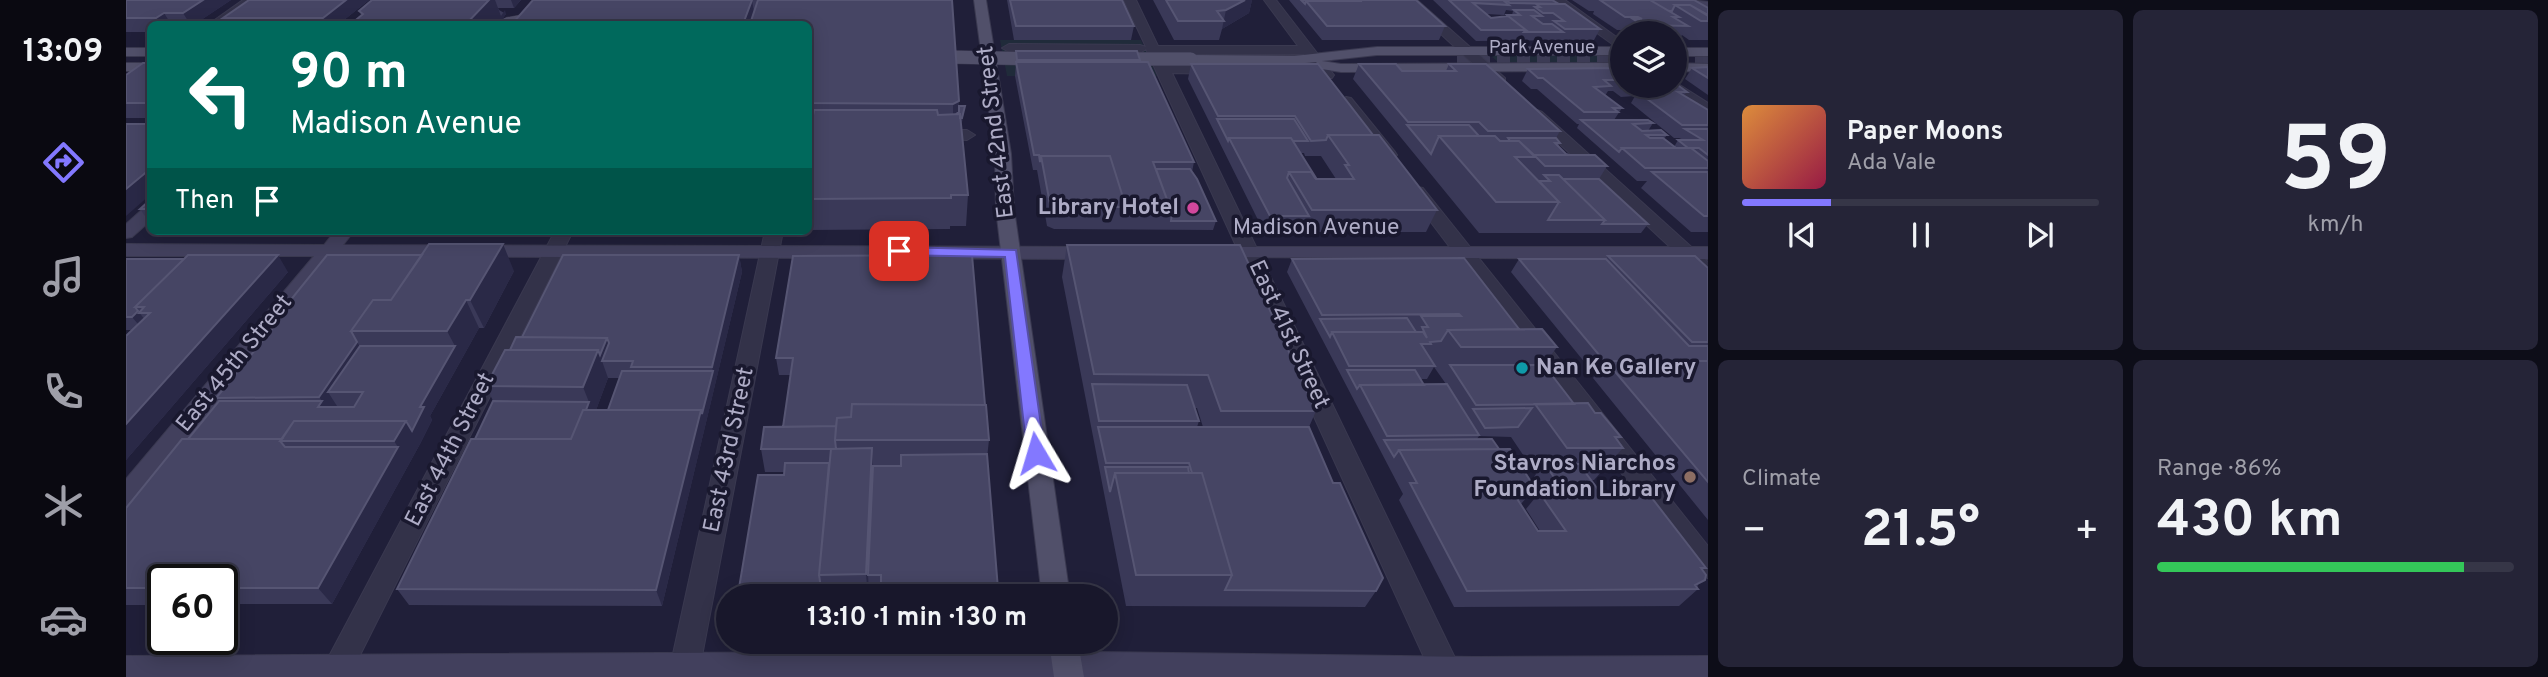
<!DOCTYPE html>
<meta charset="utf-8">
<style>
:root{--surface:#18172b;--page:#252437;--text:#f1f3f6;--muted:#9f9fa9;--line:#363647;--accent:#8378ff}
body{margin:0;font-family:Overpass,sans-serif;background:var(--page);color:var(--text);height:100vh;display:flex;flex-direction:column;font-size:26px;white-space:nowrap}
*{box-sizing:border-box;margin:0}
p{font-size:23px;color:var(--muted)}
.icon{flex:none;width:38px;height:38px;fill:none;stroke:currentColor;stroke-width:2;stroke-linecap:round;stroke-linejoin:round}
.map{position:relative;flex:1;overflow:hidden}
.side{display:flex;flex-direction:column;gap:10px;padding:10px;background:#0d0d18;width:840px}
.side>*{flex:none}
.banner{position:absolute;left:21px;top:21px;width:665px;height:214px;border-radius:10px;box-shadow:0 4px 18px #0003,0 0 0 2px var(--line);background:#00695c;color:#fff;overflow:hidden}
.buttons{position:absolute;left:1484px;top:21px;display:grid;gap:14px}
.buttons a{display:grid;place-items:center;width:77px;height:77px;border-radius:50%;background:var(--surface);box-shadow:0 4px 18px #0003,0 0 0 2px var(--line);font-size:35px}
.speed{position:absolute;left:21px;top:564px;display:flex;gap:14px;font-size:35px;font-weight:700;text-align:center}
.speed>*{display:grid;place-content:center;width:91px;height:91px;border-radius:50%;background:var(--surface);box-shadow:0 4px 18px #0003,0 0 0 2px var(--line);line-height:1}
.speed .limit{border:4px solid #111;border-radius:10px;background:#fff;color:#111}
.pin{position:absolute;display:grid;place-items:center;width:60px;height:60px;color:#fff;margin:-30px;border-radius:14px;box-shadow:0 4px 10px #0006}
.me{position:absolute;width:77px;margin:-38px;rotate:353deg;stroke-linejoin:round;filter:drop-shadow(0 0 5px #0008)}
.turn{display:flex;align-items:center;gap:24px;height:147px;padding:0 28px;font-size:32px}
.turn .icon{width:91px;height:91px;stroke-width:2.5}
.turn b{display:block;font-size:49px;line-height:60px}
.then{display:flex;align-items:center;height:66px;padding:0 28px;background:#0003;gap:14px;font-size:26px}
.big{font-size:52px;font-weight:700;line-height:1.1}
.side .tile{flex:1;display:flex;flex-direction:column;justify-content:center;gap:10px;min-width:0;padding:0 24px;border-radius:10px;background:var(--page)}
.side .dial{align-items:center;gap:0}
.dial b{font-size:91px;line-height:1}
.song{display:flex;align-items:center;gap:21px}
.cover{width:84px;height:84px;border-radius:10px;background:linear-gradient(135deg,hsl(30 70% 55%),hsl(340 70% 35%))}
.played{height:7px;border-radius:4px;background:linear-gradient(90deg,var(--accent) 25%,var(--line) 25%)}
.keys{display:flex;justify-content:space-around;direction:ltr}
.heat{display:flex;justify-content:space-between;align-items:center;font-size:38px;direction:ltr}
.charge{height:10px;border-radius:5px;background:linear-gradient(90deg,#34c759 86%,var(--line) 0)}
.side .tiles{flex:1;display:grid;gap:10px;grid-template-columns:repeat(2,1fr)}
.trip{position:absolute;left:590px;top:584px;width:402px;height:70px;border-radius:35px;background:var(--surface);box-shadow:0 4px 18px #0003,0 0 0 2px var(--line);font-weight:700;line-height:70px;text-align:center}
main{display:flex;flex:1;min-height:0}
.menu{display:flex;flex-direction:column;width:126px;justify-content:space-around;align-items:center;background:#0a0911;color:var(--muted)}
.menu .icon{width:49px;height:49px}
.menu .selected{color:var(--accent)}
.menu b{font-size:32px;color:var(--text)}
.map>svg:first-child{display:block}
</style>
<main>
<nav class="menu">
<b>13:09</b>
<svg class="icon selected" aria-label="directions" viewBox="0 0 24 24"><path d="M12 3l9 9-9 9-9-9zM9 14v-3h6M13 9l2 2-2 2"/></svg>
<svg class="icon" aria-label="music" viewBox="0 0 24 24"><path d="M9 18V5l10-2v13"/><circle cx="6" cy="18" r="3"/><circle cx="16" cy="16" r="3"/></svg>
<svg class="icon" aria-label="phone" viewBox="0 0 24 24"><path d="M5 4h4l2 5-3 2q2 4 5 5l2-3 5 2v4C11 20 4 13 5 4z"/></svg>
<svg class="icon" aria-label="climate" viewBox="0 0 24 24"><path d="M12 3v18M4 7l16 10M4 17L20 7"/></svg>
<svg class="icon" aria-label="car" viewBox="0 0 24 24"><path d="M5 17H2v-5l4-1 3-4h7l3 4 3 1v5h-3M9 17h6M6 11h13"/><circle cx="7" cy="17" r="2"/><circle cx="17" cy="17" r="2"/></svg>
</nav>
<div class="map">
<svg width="1582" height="677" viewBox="0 0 1582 677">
<rect width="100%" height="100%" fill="#201f39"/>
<path fill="#202b3a" d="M874,40h141l16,36h-150z
M1365,56h123l8,6h-124z"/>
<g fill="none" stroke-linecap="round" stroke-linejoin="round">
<path stroke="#3c3b55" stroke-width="13" stroke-dasharray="13 7" stroke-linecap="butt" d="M1331,60h165
M1549,60h33"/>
<g stroke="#3a3950" stroke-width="2">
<path id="street" d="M117,0h14l-34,24h-14z
M998,0h12l22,46h140l-34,-46h12l58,75 -2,3h-10l-18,-24h-142l5,11 51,1 7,4 -7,4 -46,-1 284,587 4,10 -3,7h-24l-287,-628 -6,4 -131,-1 -7,-4 7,-4 131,1 6,2z
M1278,0h13l88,78v6h-10z
M1425,0h14l57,41v10z
M1549,82l33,21v11l-39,-25 -2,-3h8z
M1220,97l5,1 44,54 2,3 -2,3h-12l-44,-57z
M1411,110l5,2 166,150v16l-7,-2 -169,-158 -3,-3 3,-3z
M807,130h34l8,5 -8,5 -40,-2 -2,-3z
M1291,187l6,1 285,358v32l-10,-4 -287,-378 -3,-4z
M429,231h18l-224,446h-31z
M639,231h18l-85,446h-30z"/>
</g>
<g stroke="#3a3950" stroke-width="2">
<path id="secondary" d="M1564,0l18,2v9z
M24,207v14l-18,16 -6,1v-14l18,-16z
M209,231h19l-11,14 750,2 9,6 -9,6 -759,-3 -199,248 -9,3v-28l188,-223h-188v-12l198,1z
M1091,247h491v12l-498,-2 -2,-4z
M887,651l461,6 234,-1v21h-1582v-21z"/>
</g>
<g stroke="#3a3950" stroke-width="2">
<path id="primary" d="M848,0h12l25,154 3,55 56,388h-28l-46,-388 -1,-55z
M1251,47h245v8h-245l-55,6 19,3 281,-1v8l-281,1 -26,-4 -2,-3 4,-3 -23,2 -103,-1 -7,-4 7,-4 103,1z
M0,48h24v8h-24z
M1549,48h33v8h-33z
M0,63h24v8h-24z
M1549,63l33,1v8l-33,-1z
M923,642h29l6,35h-30z"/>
</g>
<use href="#street" fill="#333249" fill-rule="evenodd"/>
<use href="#secondary" fill="#42405d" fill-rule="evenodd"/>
<use href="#primary" fill="#51506a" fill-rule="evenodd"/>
<g stroke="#3a3950" stroke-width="14" stroke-linecap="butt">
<path id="primary-bridge" d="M381,24l33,-6
M812,42l1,10 10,5 97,2
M987,59h78"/>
</g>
<use href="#primary-bridge" stroke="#51506a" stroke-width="13"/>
</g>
<path fill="#3a3958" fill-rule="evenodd" d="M0,0h105l-36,24h-45v8h-24z
M123,0h120l-30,24h-113l-3,-6z
M246,0h149l-7,8h-16l1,2 7,4 -4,5 1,2 -141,-5 -3,-5z
M407,0h419l7,106h6l-3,16h-1l7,73 -2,31h-16v3l-142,1v-88l4,-24h-4v-94z
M881,0h115l12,26 -3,14h-117z
M1027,0h99l-3,13 -27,16 -3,11h-45z
M1163,0h127l29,26 -6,14h-117z
M1307,0h119l48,29 -6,11 -118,1zM1380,10l7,1 -1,4h-5v1l-16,2 -4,-4 17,1z
M1446,0h122l14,8v32h-19l-7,-5 -3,5h-4v-7h-50l1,-3h-9l-24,-16 1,-3h-5z
M890,51l124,9v2l54,100 -2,10 24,49 -3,9 -159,-1 -7,-3 -10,-56h-4l-18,-94 1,-14h1z
M24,63v55h-24v-43z
M1065,64l182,71 64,75 -11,22h-162l-76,-153zM1175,153h3l1,3h16l15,23h-20v-1z
M1233,64l43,7h44l3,-7 111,67 -4,7 4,5 -2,3 8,8 41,12 -8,13 49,45 -7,9h-162l-126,-154z
M1582,67v28l-23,-16 7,-11z
M1496,68v18h53l12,6 -3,3 24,15v122h-17l-50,-44 6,-7h-10l-60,-53 2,-4h-2l-40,-35h-6l-9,-8 6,-12zM1482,91h5l8,6 14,-1 -4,7 43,35h5l5,2h-6l-4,7 -10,-8 3,-4 -19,-4 5,-8 -39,-3 8,-12 -17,-12z
M24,200v23l-10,-14z
M941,245l249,166 -7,16 67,164 -11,16 -239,-1 -64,-329zM1069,408h2l6,19h-6l2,-6z
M613,255l3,17 -80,334 -253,-1 -12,-16 78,-150 18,-38 -7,-15 24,-36 12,-13zM482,378h11l-11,32h-12z
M667,256l192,149 4,35 -2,18 11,131 -1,8h-116v-5h-12v5h-127l-3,-9 45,-113v-3h-19l-4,-23 22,-22 7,-52h-11l-3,-17z
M1482,256l100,12v252l-115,-142 2,-3 -84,-103 8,-13h87z
M0,259l162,13 -162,188v-124l6,-6h-6z
M1166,259l227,70 38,18 -13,18 30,39 21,9 26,24 -4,4 6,7 -29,32h-2l8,12 106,76 -3,2 -6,18 1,1 -19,17 -225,1 -55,-107 4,-6 -116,-222zM1308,367l12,17 -22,1 -3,-6h6zM1353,436l32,1 25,37 -5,7 8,12 -13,16 14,22h-2l-17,-27 14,-16 -36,-39 -22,-10z
M388,271l-30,57h-5l-49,88 2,4 -12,24 -88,160h-110v-25h-59v26h-37v-97l62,-69 31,-38 -3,-3 54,-67 -2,-3zM211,406h17v1h-18z"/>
<path fill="#2a2947" d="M77,0h28l-36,24h-5l-7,-11z
M220,0h23l-30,24h-13l-3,-6z
M363,0h6l6,16 4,-6 1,4 -6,10h-34z
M385,0h10l-7,8z
M626,0l4,24h-13z
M1119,0h7l-3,13 -27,16 4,-19z
M38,13l7,11h-11l-4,-6z
M833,101v15l6,-10 -3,16 -17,2 8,-5v-15z
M24,169v26l-24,21v-27z
M377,244l11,27 -30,57 -14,-28z
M152,255l10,17 -162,188v-36z
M613,255l3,17 -37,155 -3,-13 11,-43 -1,-4z
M340,300l13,28 -49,88 2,4 -12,24 -88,160 -14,-16 80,-141 -4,-6 12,-20 14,-14 35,-61 -8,-15z
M12,311l11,14 -6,5 -11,-13z
M481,338l7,23h-12l6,17 -29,78 -6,-13 16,-41 -6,-15 15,-37z
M231,342l11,17 -40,33 9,14 -10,15 -9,-14 4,-6 -3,-4z
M575,410l4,17 -43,179 -6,-16z
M746,448l2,32 -6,95 1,17 -1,5 -2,-23z"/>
<path fill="#464564" stroke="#565573" stroke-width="2" d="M0,0h77l-20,13h-19l-8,5h-30z
M123,0h97l-23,18h-100z
M246,0h117l-23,24h-115l12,-10 -4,-3z
M407,0h219l-9,24h-231z
M632,0h194l7,101 -6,3 -145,-1v-79h-58z
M884,0h112l12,26h-118z
M1040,0h79l-19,10 -9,1 7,10h-46z
M1175,0h16l1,1h-12l-1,3z
M1206,0h16l1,1h-16z
M1234,0h56l29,26h-118l-21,-25h56z
M1323,0h54l6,5 -36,-2 18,15 17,-2 18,14h-45z
M1380,0h46l7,4 -49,-1z
M1474,0h50l29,17h-6l15,9 -46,-1 -9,-6h9l-4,-2h-13z
M1524,0h44l14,8v7l-18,-10h-15l-3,6h-3z
M1410,4h29l35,25h-35l-11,-8h10l-11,-8h-10l-8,-6h5z
M1549,5h15l18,11v5h-7z
M1388,10h20l8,6h-10l11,8h9l11,8h-39l2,-2 -19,-15h13z
M890,51h121l3,9h-123z
M890,62h132l46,100h-41l19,51h-47l1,-6 -16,-51h-69l-1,6 -1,-7h-5z
M17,63h7v40h-24v-28z
M1065,64h127l55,71h-45l-2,5 -15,1 -16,-25h-77z
M1233,64h37l6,7h54l-7,-7h37l74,67h-72l-9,-9h-71z
M1582,67v11l-16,-10z
M1496,68v13l-2,-1h-16l7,6 -17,1 28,21h-9l5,4h-34l-41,-34h-5l-10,-9z
M1549,83l12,9h-9l30,18v15h-26l-44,-33h32l-8,-6h13z
M833,106h6l-3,12h-2v-4h-4l3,-2z
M688,110h123l1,5 22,-1 8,81h-17v3l-143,1v-57z
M1091,119h77l14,22h-15l-2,-3h-62l-1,3z
M1455,120h67l5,3 -20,1 9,7 19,-1 6,5h-21l4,3h13l13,10h-54l-3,4z
M0,124h24v45l-24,20z
M1281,125h62l10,11h-40l-8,18z
M1559,129h23v26l-9,-7h-11l-10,-8h25z
M1202,135h51l58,75h-125l-23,-38h22l5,7h38l-9,-14h4z
M1313,136h56l5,5h19l16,16h-20l44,45h-63z
M1103,138h62l25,40h-1l-4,-6h-22l-2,6 22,38h-39z
M1382,138h48l4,5h-5l11,11 3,1h-35l-15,-14h-9z
M1496,148h69l17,13v7h-63z
M1408,155h61l12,11h-62z
M915,156h69l16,51h-69l-7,-3z
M1030,169h34l7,10 19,42h-45l1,-8z
M1526,172h56v44h-4z
M1418,175h15l46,45h-57l11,-18 -20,-21h11z
M1437,179h36l49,45h-46l3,-4z
M24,200v9h-10z
M303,244h74l-33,56h-4l-19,31h-96l22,-31h18z
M941,245h173l76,166h-95l-13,-36 -114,-1z
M62,255h90l-152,169v-88l24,-23h-11l5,-6h-9z
M201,255h95l-31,45h-18l-22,31 6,11 -38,55 -103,1 57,-70h-5z
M437,255h176l-27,112h-81l2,-6h-31l7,-18 -2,-5 -85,-1z
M846,255l13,150 -133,-1 -1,13 -14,1 -1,8 -53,1 10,-69h-17l17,-102z
M1482,256h87l13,12v74h-16z
M1338,258l55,71 -71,1 -7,11 -11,1 1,2h-10l14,22h-86l-17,-34h91l4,6 -5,-11h6l-7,-11h40l-2,-2 -137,1 -30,-56z
M0,259h58l-49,48 3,4 -6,6h-6z
M1393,259h87l83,87h19v15h-102l-1,1z
M1281,318l9,14h-84l-2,5 -10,-18z
M1416,329l15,18h-96l-13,-17z
M390,337l91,1 -7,17 -2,-5h-88z
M234,346h95l-35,61h4l-12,24 -6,-10h-112l-12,18h-94l31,-38h103l-4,6h36l9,-15h-35z
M379,350h93l-15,37 -97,-1z
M1480,361h102v121z
M1324,365h94l30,39 -98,1z
M1221,370h68l9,15h-64l-3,4z
M496,371h91l-11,43 -1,-4h-93z
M966,384l95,1 12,36h-100z
M1321,384l32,51 -92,1 -27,-51z
M367,401l96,1 -3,8h-3l-12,29h-96z
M1462,403l7,10h6l20,24h-6l8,11h-56l-32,-44z
M726,404l134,1 3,35h-154l2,-22 14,-1z
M1406,408l-14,19 -33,1 -12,-19z
M457,410h118l-45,180 -259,-1 74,-150h100z
M168,421h112l-12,20h-114z
M710,426l-1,14 1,9h-75l3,-22z
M972,427h211l24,56h7l43,95 -7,13 -151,-1 7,-15 -30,-102h-10l-3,-10h-83z
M56,439h100l-2,2 5,6h113l-80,141h-96v-9h-59v9h-37v-80z
M1366,439l7,10 -100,1 -5,7 -10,-17z
M746,448l-6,126 -47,1 12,-126z
M1384,449l25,39h-25l28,43h28l-27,-39h25l-19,-28h34l21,28 48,1 58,75h-5l5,7 -1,5 -10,5 3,4 -231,2 -57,-108h7l-18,-33z
M861,454l11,135h-117v-14h-13l5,-109h28v-11z
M659,463h44l-10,112 2,13h-82l19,-113h26z
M979,467h83l1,6h-74l-5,19z
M989,473h87l30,102h-96z"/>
<path fill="#8378ff" stroke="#554ea6" stroke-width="2" d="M773,247l117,3 29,203 -2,5h-13l-3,-5 -22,-196 -111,-2v-7z"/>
<circle fill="#d1479c" stroke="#19182e" stroke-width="2.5" cx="1067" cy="208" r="7"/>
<circle fill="#0f9aa8" stroke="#19182e" stroke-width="2.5" cx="1396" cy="368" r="7"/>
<circle fill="#8d6e63" stroke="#19182e" stroke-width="2.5" cx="1564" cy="477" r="7"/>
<g text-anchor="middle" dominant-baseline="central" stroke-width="7" stroke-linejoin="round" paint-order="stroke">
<g font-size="19" fill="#aeacc6" stroke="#19182e">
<text x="1416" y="48">Park Avenue</text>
</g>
<g font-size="23" fill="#aeacc6" stroke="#19182e">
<text transform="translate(871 132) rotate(-97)">East 42nd Street</text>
<text x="1190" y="228">Madison Avenue</text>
<text transform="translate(1162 335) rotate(65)">East 41st Street</text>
<text transform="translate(109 364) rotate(-51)">East 45th Street</text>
<text transform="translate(325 450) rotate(-63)">East 44th Street</text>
<text transform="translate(604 450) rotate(-78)">East 43rd Street</text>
</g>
<g font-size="23" font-weight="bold" fill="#aeacc6" stroke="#19182e" text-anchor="end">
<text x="1053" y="208">Library Hotel</text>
<text x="1410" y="368" text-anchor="start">Nan Ke Gallery</text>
<text x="1550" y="464">Stavros Niarchos<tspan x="1550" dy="26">Foundation Library</tspan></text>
</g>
</g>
</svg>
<div class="buttons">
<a><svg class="icon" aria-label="layers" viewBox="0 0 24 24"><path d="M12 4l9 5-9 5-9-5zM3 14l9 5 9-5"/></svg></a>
</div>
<div class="speed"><div class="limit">60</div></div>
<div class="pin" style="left:773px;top:251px;background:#d93025"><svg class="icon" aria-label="arrive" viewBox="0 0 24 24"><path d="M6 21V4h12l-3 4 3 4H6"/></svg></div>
<svg class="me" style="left:910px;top:453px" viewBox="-20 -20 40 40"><path d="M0-17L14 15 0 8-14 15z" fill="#8378ff" stroke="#fff" stroke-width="4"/></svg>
<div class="trip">13:10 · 1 min · 130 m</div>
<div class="banner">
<div class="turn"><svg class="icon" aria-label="left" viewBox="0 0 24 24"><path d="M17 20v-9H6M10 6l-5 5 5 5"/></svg><div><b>90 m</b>Madison Avenue</div></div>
<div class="then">Then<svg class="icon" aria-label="arrive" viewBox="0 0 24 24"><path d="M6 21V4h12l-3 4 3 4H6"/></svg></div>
</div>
</div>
<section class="side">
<div class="tiles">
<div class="tile">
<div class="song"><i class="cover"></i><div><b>Paper Moons</b><p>Ada Vale</p></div></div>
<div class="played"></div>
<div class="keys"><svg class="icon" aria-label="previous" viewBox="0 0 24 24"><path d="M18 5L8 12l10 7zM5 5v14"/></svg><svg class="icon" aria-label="pause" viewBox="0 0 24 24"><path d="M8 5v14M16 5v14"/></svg><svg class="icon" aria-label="next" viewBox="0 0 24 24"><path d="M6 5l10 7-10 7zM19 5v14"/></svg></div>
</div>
<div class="tile dial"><b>59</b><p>km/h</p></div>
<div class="tile"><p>Climate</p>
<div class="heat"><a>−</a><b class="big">21.5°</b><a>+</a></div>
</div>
<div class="tile"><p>Range · 86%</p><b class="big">430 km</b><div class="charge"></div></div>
</div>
</section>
</main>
